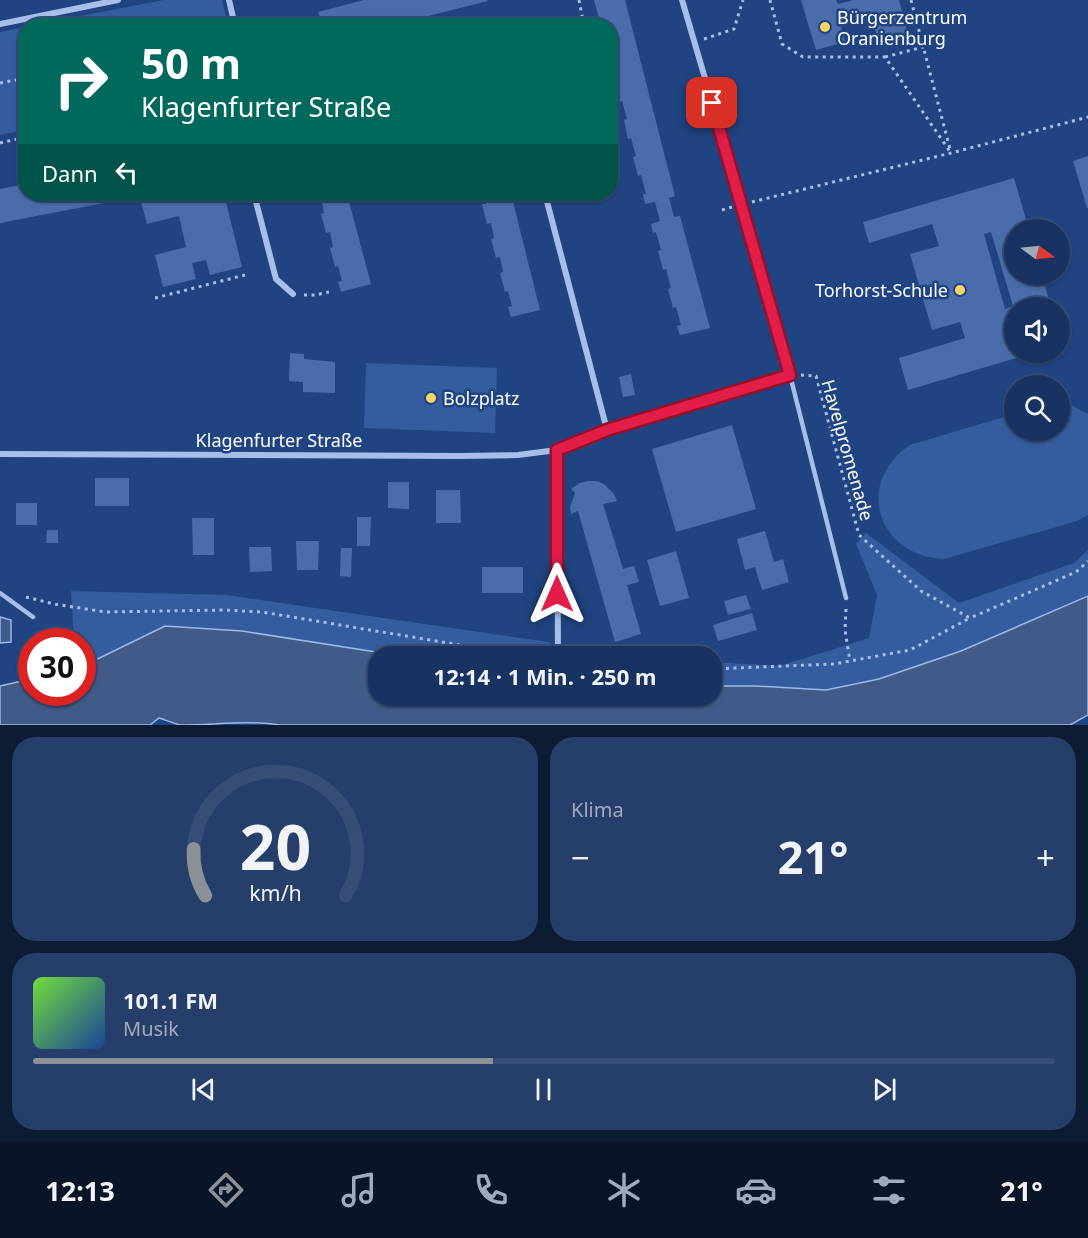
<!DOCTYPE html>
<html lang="de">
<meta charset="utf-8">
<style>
:root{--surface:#183361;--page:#253f6a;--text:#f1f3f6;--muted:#9faabd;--line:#364e76;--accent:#8c9099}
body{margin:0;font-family:"Noto Sans",sans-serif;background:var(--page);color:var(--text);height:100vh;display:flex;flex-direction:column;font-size:22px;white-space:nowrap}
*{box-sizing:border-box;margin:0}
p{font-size:20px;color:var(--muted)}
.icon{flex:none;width:33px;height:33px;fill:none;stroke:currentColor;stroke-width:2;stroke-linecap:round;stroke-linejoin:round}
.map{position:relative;height:725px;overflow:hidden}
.details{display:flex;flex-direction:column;gap:12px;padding:12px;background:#0d1c35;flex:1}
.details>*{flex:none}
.top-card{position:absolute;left:18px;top:18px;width:600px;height:183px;border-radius:24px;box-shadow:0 2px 4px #0004,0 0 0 2px var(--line);background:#00695c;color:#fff;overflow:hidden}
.needle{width:39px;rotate:105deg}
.tools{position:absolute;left:1004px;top:219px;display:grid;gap:12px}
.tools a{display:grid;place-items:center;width:66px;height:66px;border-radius:50%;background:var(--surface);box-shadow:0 2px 4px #0004,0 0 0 2px var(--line);font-size:30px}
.speed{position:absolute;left:18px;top:628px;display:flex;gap:12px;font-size:30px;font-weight:700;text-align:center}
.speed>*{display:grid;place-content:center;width:78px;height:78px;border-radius:50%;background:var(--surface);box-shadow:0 2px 4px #0004,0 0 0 2px var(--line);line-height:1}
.speed .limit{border:9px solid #d22;background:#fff;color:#111}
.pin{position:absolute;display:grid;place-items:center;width:51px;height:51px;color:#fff;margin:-26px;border-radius:12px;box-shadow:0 3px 9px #0006}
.me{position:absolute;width:66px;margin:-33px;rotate:0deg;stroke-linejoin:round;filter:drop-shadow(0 0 4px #0008)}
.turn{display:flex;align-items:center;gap:21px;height:126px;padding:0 24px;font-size:27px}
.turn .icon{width:78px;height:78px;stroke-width:2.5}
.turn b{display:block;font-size:42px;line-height:51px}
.then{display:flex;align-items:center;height:57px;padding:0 24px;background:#0003;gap:12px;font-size:22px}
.big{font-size:45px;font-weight:700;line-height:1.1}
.details .card{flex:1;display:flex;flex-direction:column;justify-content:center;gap:9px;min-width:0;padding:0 21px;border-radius:24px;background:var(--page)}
.details .dial{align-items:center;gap:0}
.dial svg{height:156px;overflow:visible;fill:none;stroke:var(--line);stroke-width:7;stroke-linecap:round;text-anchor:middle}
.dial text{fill:var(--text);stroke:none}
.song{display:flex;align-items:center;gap:18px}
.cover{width:72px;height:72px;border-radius:9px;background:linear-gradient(135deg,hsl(100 70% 55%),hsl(220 70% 35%))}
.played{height:6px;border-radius:3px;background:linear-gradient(90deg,var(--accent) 45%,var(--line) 45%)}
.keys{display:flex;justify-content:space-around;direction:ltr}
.heat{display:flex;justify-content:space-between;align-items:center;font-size:33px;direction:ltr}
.details .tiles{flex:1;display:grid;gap:12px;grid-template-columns:1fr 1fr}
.card:last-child{grid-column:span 2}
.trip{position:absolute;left:368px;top:646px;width:354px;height:60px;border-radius:24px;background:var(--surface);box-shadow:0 2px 4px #0004,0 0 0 2px var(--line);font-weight:700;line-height:60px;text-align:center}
.tabs{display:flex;height:96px;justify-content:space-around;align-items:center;background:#0a1427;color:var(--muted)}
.tabs .icon{width:42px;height:42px}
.tabs .active{color:var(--accent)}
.tabs b{font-size:27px;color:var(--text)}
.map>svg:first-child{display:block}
</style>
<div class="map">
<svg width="1088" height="725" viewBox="0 0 1088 725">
<rect width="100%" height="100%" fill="#204481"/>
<path fill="#345c9f" d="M164,0h58l6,25h-195z
M25,27v103l-25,5v-103z
M366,363l131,5 -2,65 -131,-5z
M1059,404l14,2 15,8v101l-11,6 -133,38c-67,-3 -90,-76 -34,-114l104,-31v16h45z
M866,533l93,70 115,-40 14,-13v46l-127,55 -82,28 -53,11 -70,-4h-45v-24l69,4 89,-28 8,-43 -21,-51z
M71,591l156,4 321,47c22,9 44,14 68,15h-208l-166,-26 -77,-5 -82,40 -1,-24h-8z"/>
<path fill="#415b88" stroke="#9ab9e9" stroke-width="1.5" d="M1088,596v119l-18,10h-790c-32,-5 -66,0 -99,0 -7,-1 -15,-5 -22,-7l-9,7h-150v-39l31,-7 1,14h50l1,-27 82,-40 77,5 166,26h-30v39h333v-10h45l70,4 53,-11 82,-28z
M0,617l11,3v22l-11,1z"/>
<path fill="#496daa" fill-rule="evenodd" d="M364,0h123l1,1 -100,25h-66l-4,-14z
M594,0h31l50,196 -6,2 5,19 6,-1 30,112 -30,7 -3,-9 4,-1 -5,-18 -3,1 -5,-19 3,-1 -5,-19 -3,1 -5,-19 3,-1 -5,-18 -3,1 -2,-9 9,-3 -5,-19 -10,2 -2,-10h3l-5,-19 -3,1 -5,-19 3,-1 -5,-18 -3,1 -4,-19 3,-1 -5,-18 -3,1 -5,-20h3l-5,-19 -2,1v-38h-9z
M801,0h35l2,4 15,-4h46l9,35 -29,8 -9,-32 -31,8 6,23 -29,8z
M1088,156v52h-1l-14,-47z
M1014,178l15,52h-15v44h28l9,34h-37v44l19,1 -125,37 -9,-32 66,-20 -5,-16 -28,8 -22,-76 29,-8 -7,-22 -63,19 -6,-21zM991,232l22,74 -8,3 -21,-75z
M26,184v10h105l-6,2v3l-125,24v-34z
M139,194h85l18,73 -32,8 -4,-15 -14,3 4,16 -33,8 -8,-32 31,-8 -7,-31 -32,8z
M316,194h31l24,90 -30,8 -3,-10 4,-1 -4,-15 -3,1 -5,-19 3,-1 -3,-15 -4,1 -5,-19 3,-1 -3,-15 -4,1z
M483,194h28l29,116 -29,7 -3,-10 4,-1 -4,-15 -3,1 -5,-19 3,-1 -3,-15 -4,1 -5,-19 3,-1 -3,-15 -4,1 -5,-20h4z
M290,353l14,1v5l31,3v31l-32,-1v-10l-14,-1z
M631,374l4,21 -12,2 -4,-20z
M732,425l24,84 -80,23 -24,-83z
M95,478h34v28h-34z
M588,481h9l8,4 9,9 3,7 -14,3 20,65 11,-3 5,16 -12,3 14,49 -26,8 -37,-131 -7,3 -1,-7 5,-14 -4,-4 9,-6z
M388,482h21v27l-21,-1z
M436,490h24l1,33h-25z
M16,503h21v22h-21z
M357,517h14l-1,29h-13z
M192,518h22v37h-21z
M47,530h11v13h-12z
M765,531l9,31 9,-3 6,23 -27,8 -7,-23 -10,3 -8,-31z
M296,541h23l-1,29h-21z
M249,547h22l1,24 -22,1z
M341,548h11l-1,29 -11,-1z
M676,551l13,47 -29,8 -13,-46z
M482,567h41v26h-41z
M746,595l5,14 -23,6 -4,-14z
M752,613l5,17 -39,11 -5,-16z"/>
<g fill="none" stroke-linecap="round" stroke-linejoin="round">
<path stroke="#a6bfe8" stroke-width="3" stroke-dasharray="3 4.5" stroke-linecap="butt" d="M579,0l5,26
M770,0l12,44 21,13h82l66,96
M911,0l39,149
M704,39l30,-10 9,-29
M885,57l38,-10
M0,83l26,-5
M0,143l26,-6
M752,202l199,-49 137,-36
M722,210l10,-3
M304,295h11l14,-3
M155,298l90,-23
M801,375l15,1 43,159 62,56 49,27 106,-46 12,-11
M26,597l28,7 52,8 117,-2 39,2 270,45
M846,609l-1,21 5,31
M711,669l123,-5 76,-14 60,-32"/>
<path stroke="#a6bfe8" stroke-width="4.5" d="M790,375l56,223
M0,593l33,24"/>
<path stroke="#a6bfe8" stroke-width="6" d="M229,0l6,26
M0,24l118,-24
M254,194l22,85 17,15
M545,194l62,236
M557,450l1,207
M0,454l460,2 58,-1 39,-5 50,-20 183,-55 -48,-171 -60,-204"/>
</g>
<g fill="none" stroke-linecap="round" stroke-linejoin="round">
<g stroke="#92132f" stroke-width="15">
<path id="route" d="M557,594v-144l50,-20 183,-55 -78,-272"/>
</g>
<use href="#route" stroke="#e11d48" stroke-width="10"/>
</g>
<g fill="#f5d667" stroke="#204481" stroke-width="2">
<circle cx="825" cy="27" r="6"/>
<circle cx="960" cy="290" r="6"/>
<circle cx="431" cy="398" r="6"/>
</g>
<g text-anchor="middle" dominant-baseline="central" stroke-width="5" stroke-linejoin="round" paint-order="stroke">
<g font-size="18" fill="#fff" stroke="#204481" text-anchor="start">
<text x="837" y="17">Bürgerzentrum<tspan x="837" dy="21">Oranienburg</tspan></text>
<text x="948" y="290" text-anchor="end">Torhorst-Schule</text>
<text x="443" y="398">Bolzplatz</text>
</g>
<g font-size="18" fill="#fff" stroke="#204481">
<text x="279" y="440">Klagenfurter Straße</text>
<text transform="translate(848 450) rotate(74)">Havelpromenade</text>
</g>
</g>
</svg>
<div class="tools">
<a><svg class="needle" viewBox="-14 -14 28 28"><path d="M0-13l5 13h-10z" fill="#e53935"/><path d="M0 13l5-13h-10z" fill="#9faabd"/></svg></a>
<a><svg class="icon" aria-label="sound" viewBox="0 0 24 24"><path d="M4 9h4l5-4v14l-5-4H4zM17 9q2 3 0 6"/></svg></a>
<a><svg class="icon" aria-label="search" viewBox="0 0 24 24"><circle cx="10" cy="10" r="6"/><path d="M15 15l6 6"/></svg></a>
</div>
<div class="speed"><div class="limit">30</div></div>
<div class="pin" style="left:712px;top:103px;background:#d93025"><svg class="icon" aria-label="arrive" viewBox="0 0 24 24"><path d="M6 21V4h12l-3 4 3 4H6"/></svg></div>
<svg class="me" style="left:557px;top:594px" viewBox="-20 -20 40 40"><path d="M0-17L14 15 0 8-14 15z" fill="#e11d48" stroke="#fff" stroke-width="4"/></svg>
<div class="trip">12:14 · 1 Min. · 250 m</div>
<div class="top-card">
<div class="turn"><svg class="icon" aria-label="right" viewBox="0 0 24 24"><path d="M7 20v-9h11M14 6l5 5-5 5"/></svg><div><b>50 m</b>Klagenfurter Straße</div></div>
<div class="then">Dann<svg class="icon" aria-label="left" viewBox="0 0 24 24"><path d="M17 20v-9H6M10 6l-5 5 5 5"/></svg></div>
</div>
</div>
<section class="details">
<div class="tiles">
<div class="card dial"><svg viewBox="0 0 100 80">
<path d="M14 69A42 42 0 1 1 86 69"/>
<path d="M14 69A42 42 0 0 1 8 45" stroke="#8c9099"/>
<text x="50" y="56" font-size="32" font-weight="700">20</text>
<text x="50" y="72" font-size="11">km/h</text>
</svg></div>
<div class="card"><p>Klima</p>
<div class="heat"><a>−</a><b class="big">21°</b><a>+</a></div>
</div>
<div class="card">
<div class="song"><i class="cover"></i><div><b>101.1 FM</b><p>Musik</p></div></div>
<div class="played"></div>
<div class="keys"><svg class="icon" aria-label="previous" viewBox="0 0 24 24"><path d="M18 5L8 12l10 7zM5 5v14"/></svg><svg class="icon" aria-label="pause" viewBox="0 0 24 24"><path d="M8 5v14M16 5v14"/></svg><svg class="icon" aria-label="next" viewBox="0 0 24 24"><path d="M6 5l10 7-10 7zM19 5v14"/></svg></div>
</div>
</div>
</section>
<nav class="tabs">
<b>12:13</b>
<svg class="icon active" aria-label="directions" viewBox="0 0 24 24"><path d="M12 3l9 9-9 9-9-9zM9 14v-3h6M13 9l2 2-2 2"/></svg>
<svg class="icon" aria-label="music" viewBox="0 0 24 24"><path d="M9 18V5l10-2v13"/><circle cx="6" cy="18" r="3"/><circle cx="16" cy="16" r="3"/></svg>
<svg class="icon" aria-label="phone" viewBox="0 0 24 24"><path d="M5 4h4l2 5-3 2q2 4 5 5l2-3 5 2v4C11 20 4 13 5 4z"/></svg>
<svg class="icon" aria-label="climate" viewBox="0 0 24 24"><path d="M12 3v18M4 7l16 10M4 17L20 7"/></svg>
<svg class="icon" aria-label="car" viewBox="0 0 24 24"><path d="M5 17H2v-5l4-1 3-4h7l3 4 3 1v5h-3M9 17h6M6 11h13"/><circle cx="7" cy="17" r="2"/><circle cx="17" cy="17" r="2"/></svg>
<svg class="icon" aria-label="filters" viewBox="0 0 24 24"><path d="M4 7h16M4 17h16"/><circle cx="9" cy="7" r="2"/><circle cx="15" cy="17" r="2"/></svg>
<b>21°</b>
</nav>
